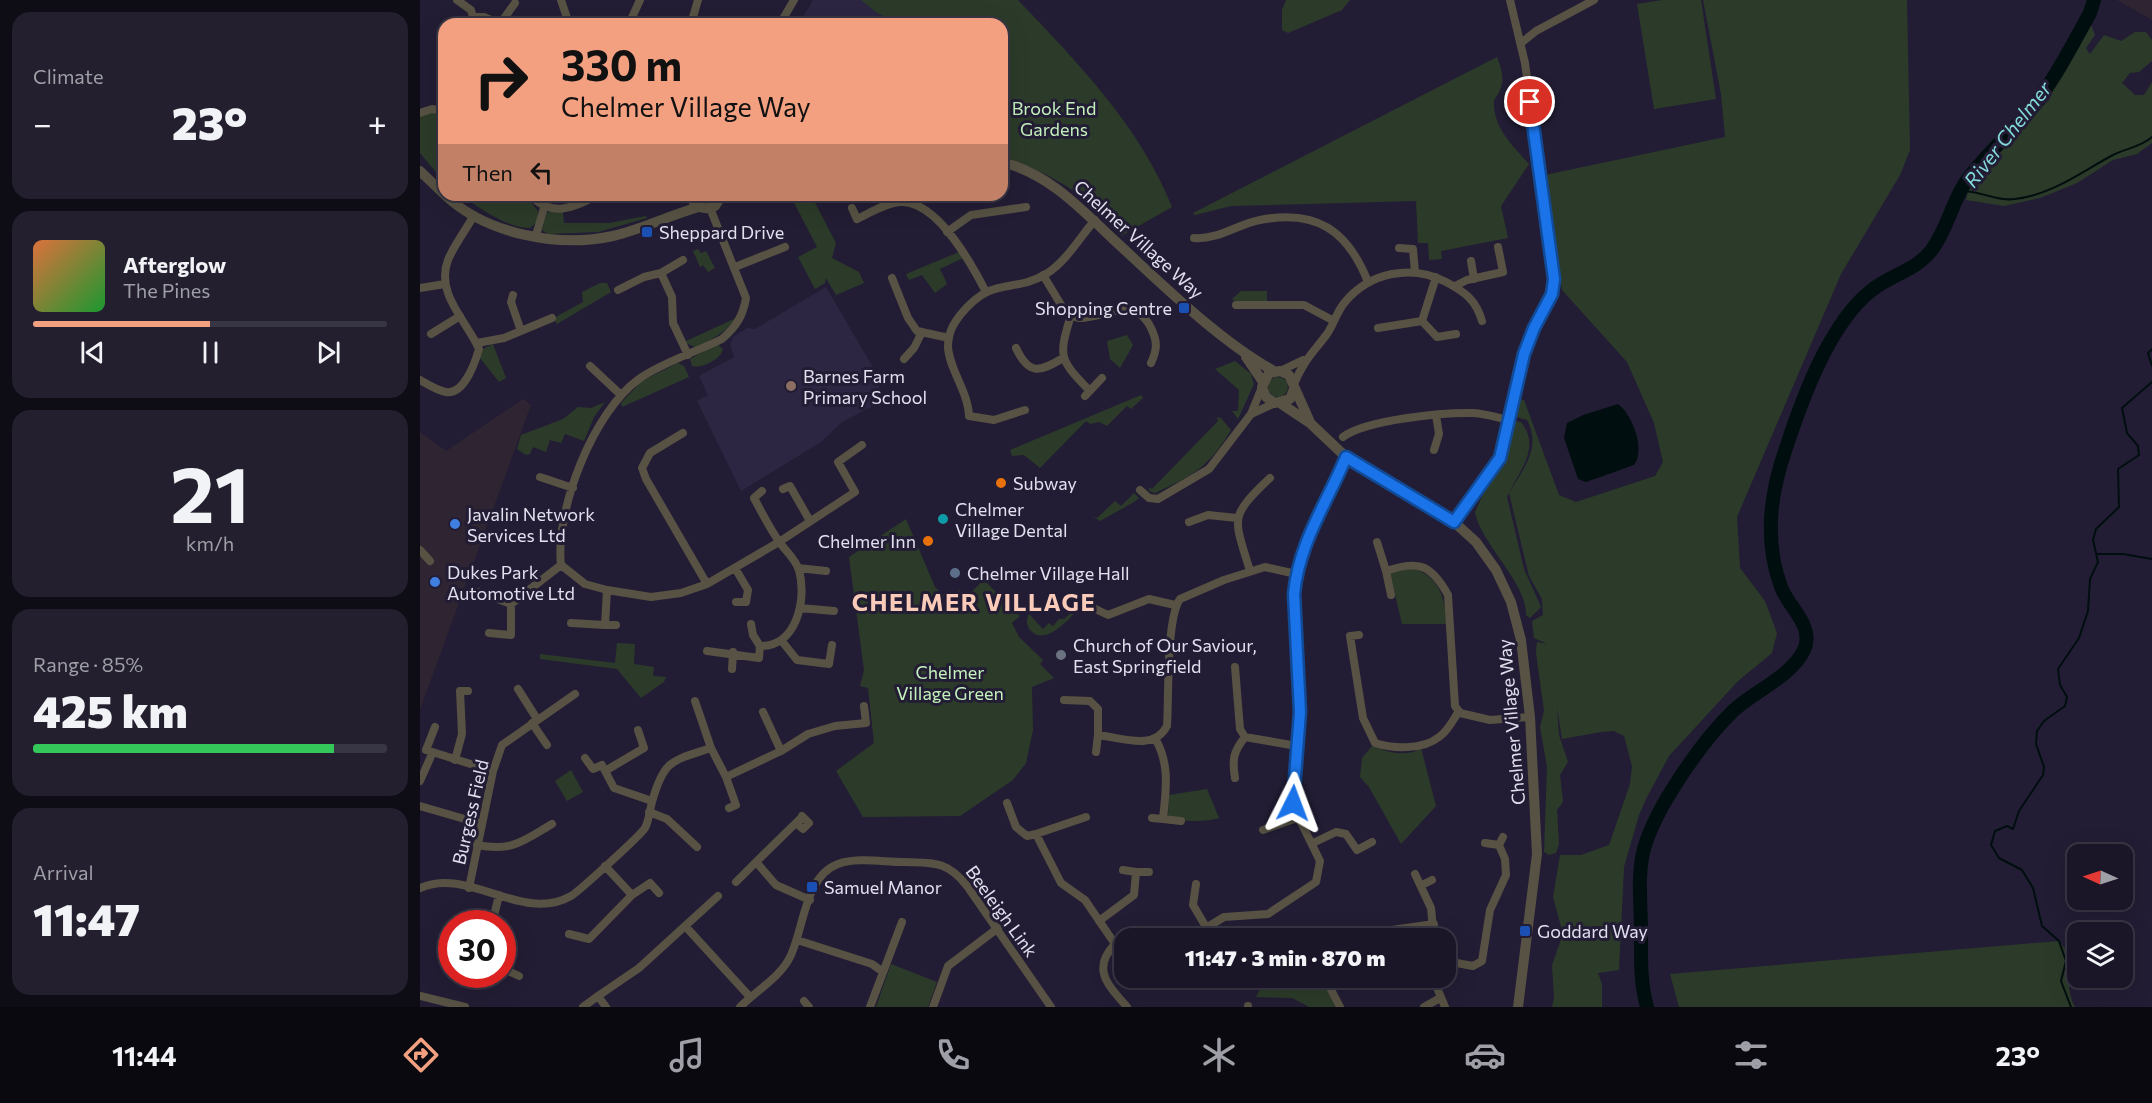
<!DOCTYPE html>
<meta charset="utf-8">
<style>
:root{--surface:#1a1627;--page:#231f2f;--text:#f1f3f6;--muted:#9f9fa7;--line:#383544;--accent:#f3a081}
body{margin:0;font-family:Commissioner,sans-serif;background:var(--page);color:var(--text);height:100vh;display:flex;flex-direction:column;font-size:22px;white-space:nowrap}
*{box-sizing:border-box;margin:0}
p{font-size:20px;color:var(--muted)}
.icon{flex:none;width:33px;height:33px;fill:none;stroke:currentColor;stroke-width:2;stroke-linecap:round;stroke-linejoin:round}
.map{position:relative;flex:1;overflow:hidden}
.drawer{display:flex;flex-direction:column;gap:12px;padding:12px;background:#0e0c15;width:420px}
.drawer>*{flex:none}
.top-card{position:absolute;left:18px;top:18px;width:570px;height:183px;border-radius:18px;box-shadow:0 6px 24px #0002,0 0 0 2px var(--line);background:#f3a081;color:#111;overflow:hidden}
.needle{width:39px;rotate:273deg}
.controls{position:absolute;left:1647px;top:844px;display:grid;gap:12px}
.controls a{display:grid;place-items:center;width:66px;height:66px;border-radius:12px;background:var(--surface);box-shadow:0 6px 24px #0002,0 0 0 2px var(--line);font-size:30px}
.speed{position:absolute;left:18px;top:910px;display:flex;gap:12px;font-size:30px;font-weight:700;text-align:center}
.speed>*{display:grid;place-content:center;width:78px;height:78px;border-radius:50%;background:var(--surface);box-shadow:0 6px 24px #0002,0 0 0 2px var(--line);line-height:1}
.speed .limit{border:9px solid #d22;background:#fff;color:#111}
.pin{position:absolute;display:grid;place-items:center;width:51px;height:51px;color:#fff;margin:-26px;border:3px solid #fff;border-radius:50%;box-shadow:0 2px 6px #0007}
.me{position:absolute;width:66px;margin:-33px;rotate:3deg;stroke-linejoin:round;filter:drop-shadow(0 0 4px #0008)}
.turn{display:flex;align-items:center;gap:21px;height:126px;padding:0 24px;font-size:27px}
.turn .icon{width:78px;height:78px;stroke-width:2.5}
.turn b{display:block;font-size:42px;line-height:51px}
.then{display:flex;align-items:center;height:57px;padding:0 24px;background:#0003;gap:12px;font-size:22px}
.big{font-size:45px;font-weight:800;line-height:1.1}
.drawer .widget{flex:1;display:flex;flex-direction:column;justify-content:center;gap:9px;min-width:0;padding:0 21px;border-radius:18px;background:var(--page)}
.drawer .dial{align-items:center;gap:0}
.dial b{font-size:78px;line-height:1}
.song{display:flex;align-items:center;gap:18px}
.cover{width:72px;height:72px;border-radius:9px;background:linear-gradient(135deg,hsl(20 70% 55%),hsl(130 70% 35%))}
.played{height:6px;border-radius:3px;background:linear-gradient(90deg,var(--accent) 50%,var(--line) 50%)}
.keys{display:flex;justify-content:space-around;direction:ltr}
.heat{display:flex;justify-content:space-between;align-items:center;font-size:33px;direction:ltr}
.charge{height:9px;border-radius:4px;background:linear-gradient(90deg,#34c759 85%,var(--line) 0)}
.trip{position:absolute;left:694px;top:928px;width:342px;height:60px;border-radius:18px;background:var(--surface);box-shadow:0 6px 24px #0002,0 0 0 2px var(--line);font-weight:800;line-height:60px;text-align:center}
.menu{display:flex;height:96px;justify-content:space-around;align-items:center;background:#0a0910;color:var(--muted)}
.menu .icon{width:42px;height:42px}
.menu .current{color:var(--accent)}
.menu b{font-size:27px;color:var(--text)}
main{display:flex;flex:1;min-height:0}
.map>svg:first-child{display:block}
</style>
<main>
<section class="drawer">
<div class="widget"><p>Climate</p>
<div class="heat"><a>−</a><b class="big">23°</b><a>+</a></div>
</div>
<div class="widget">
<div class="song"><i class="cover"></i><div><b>Afterglow</b><p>The Pines</p></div></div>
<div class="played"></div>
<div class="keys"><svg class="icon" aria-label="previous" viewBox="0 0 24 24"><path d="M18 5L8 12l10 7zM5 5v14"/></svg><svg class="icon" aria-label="pause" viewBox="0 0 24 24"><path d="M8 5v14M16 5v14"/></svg><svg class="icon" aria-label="next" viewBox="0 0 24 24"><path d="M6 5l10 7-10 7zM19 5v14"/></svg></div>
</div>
<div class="widget dial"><b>21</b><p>km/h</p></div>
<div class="widget"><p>Range · 85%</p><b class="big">425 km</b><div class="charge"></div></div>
<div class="widget"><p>Arrival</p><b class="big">11:47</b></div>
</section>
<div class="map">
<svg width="1732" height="1007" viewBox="0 0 1732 1007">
<rect width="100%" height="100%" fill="#221d34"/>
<path fill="#2f2431" d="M1697,0h35v20z
M103,399l8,6 -111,305v-278l26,19z"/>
<path fill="#2d2643" d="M393,0h48l16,13 23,11h-101z
M406,287l48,82 9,32 -41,21 -21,20 -80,49 -44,-90 11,-6 -9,-19 35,-19 -4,-13 3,-7 14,-9 8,1z"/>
<path fill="#2c3b29" d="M423,0h175c59,62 122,126 154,207l-51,29c-27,-40 -75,-64 -119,-80v-132h-102l-23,-11 -16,-13z
M866,0h64l-8,10 -54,23 -6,-3v-20z
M1242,0h39l15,99 -62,10 -17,-105z
M1283,0h204l3,150 -10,25 -59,99 -104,243 3,51 25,33 12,32 -5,20 -34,28 -69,75 -22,41 -8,18 -15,52 -5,103 -21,3 4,11v23h-50l2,-9 -2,-33 11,-31 -10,-37 7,-42h21l28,-10 21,-61 2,-18 -8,-30 -10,-5 -13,1 -39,7 -5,-32 2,28 9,27 -8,13 3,27 -6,8 2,34 -3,9 -7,2 -5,-3 3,-85 -7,-40 4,-16 -8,-58 1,-11 10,2 -13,-6 -2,-17 11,-6 -1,-16 -13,-23 -20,-83c14,-24 33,-45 18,-73l-11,-3 3,-18 5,1 35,95 17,7 79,-26 8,-14 -9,-39 -27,-61 -65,-72 -17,-115 180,-38 -4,-43z
M1671,25l4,10 -9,13 4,6 14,-19 17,6 14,-9h11l6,8v21l-13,11 -9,1 -8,10 13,12h9l8,-13v61l-15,11 -24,6 -36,23 -37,15 -36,8 -38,-6 5,-21 78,-79 10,-26 25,-46z
M1077,57c4,10 8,22 3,33 -1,4 -6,8 -6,12 -1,26 20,45 35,62l-28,42 7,32 -67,13 1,8 -13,1 -1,-17h-10l-2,-42 -185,5 -36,9 -2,-2z
M11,113l13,1v68l-24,-29v-36z
M40,195h65l13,16 -1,11 -7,6c-24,0 -51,-21 -70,-33z
M370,195h21l25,48 -4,15 27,14 5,11 -28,12 -10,-17 -1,5 -10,6 -17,-32 19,-10z
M131,211l12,1 1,11h45l37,-7 1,2 -49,14 -50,2 -6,-4 5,-17z
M278,249l3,4 5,-2 9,17 -7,4 -5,-7 -3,2 -7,-16z
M539,252l4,6 -23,11 7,15 -12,9 -13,-18 -13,5 -3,-6z
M180,283h7l4,9 -54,32 -3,-6 29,-16 -1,-10z
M821,291h26v11h-31l-4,-3z
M316,318c-11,15 -24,22 -41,29l-11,-5z
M707,335l6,10 -13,23 -10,-9 -3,-18z
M73,344l13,34 -7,4 -19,-24 3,-9z
M297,344l6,5c-2,10 -21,20 -31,17l-2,-7z
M815,361l16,13 3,10 -16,35 -6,-8h6l1,-21 -24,-21z
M258,363l6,3 5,11 -67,30 -1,-4 21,-22z
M848 387a10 10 0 1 1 20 0a10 10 0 1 1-20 0Z
M721,395l2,3 -12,11 -4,-3 -20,20 -8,-4 -9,2 -4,-3 -46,47 -16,-13 -12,1 -2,-6z
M185,402l-11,15 -10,24 -19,-7 -4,9 -11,-3 -4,12 -13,-5 -3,7 -4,1 -9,-6 4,-14 42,-16 15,-12 13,1z
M797,417l4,1 10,12c-24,39 -36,44 -76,63l-6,-2v-4l3,2 66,-68z
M1096,421l5,1c21,26 -3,50 -14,75l17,72 17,38 -11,11 -4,-3c1,-33 -46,-72 -51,-103z
M714,493l5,5 -5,4 -34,19 -8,-5 5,2 18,-17 6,5z
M486,519l29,68 14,13 10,-10 7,7 18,-17 36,36 -8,7 7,14 24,23 -3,4 14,14 -22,9 1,43 -7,33 -13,17 -53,36 -97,1 -27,-46 38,-28 -6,-55 -8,-2 4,-16 -15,-113z
M994,568c25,10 32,30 32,56h-44l-12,-51z
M659,606h2c-10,11 -35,41 -50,25 -5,-5 -5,-11 -2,-17l14,15 6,-6 4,3 6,-7h5z
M197,643l18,1 -1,20 20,3 -1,9 13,1 -2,5 -23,16 -24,-29 -77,-10v-5l75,9z
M952,746c15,6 35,12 49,2l15,58 -35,38 -32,-57 -9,-10 2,-19z
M151,770l12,22 -16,9 -12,-20z
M787,789l12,29c-13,4 -40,5 -51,-3l1,-20z
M1639,941l13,17c-3,19 -6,31 3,49h-396l-9,-33z
M471,964l46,18 -9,25h-52z
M824,978h62l19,7 10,22h-26l-17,-9 -36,-1 4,-8 -10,-2z"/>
<path fill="#000e0f" d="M1198,404c14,10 28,46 16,61l-48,17 -8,-3 -14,-41 3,-15 16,-8z"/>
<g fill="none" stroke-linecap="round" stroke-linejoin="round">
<path stroke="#000e0f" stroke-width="2" d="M1540,191c19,-1 38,11 55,8 36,-4 65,-26 96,-43 14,-8 29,-8 41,-19
M1732,349l-4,4 4,13
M1676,554h27l29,5
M1220,1003l4,-7
M1651,1007l-10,-26 5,-20 -7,-20 -17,-15 -9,-38 -11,-18 -23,-12 -8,-13 4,-14 12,-5 6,3 6,-18 24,-36 1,-8 -8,-23 1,-13 7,-10 21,-15 2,-9 -7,-12 -2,-16 21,-31 9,-27 2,-32 8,-17 -5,-22 3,-11 23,-22 -1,-38 21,-14 -1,-9 -11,-13 -5,-25 30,-26"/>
<path stroke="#000e0f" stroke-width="14" d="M1227,1007c-7,-25 -6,-50 -6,-76 0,-27 -4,-56 3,-82 11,-41 58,-108 89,-138 21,-20 58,-34 71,-61 11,-24 -16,-43 -23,-63 -17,-47 -11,-93 5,-139 16,-49 44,-126 86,-158 19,-15 44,-20 59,-39 16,-21 20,-46 34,-68 18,-26 42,-46 63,-70 25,-30 43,-66 62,-100l4,-13"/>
<path stroke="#575243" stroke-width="8" d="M37,0l14,10 2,7 -3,7
M141,0l8,24
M53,17h11l16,7 15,-21
M209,24l11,-24
M271,24l7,-24
M360,24l14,-24
M1101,43l15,-12 58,-31
M0,113l12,-4 12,2
M110,195c21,22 43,14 67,0
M290,208l36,90c-3,18 -10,29 -24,41 -24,12 -63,25 -83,40 -46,33 -84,131 -78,186l24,19 22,6 44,7 30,-4 26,-9 72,-42 76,-50 -17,-30 24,-17
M432,208l5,11c13,-6 28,-16 43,-17 37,-2 71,61 86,90
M527,232l24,-17 55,-8
M116,235l8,-27
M774,238c24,2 44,-14 66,-18 57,-11 88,11 108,62
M979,248l14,1 2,23
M1051,261l3,18
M315,267l50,-20
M241,273l22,-13
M623,275l23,38c4,2 9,4 13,5 26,1 55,-25 72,10 7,14 6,22 0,35
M472,278l16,40 9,13 32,7
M1035,286l12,-6 36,-8 -5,-25
M0,288l25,-4
M198,290l26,-13 17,-4 11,24 1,26 15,32
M93,295l-2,7 10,29
M816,305h68l30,16
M651,315c-13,43 -12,44 19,76
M1002,321l15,16 19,-3
M958,328l44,-7 14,-44
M11,334l29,-18
M57,343l27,-5 48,-20
M596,348c13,28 24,24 47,10
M484,359l10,-11 8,-16
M170,366l31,29
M860,371l23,-11
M0,380c7,4 18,11 26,12 18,3 29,-29 33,-43 -12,-28 -44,-55 -31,-89 6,-15 18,-30 26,-45
M874,384c10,-24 18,-30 33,-50 7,-10 10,-23 18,-32 25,-30 67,-38 101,-20 19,10 30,18 36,39
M665,396l17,-18
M605,410l-31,10 -25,-4c-1,-25 -20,-47 -21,-69 0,-14 5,-23 13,-33 32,-39 51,-20 85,-40 20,-12 34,-37 49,-54
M831,414l24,-11
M263,433l-33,20 -8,15 4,11 61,105
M923,437c22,-17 101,-25 131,-24 12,1 25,5 36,7
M1014,450l5,-16 -3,-19
M120,477l33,11
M363,489l7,-3 20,35
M720,490l9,8 9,1 51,-30 42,-55 11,-27
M769,522l19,-7 29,3
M1034,522l46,-64 24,-104 10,-26 18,-34 2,-15 -29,-216 -15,-63
M957,542l9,29c32,-11 45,-7 62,24l7,111 5,7 30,7 40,-3
M0,550l10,11
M315,568l13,22 -2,12h-10
M378,568l28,3
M830,571c-16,-54 -22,-53 20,-93
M966,571l5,24
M59,592l32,12
M667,605l21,10 41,-16 26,6
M380,608l34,3
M151,623l34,2 2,-35
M331,624l2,11 7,11
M185,625h11
M69,633l22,2v-31l50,-39
M939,635l-9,1 13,82 12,25c18,6 48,7 64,-6 9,-6 14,-17 20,-26
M361,640l16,20 32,4 3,-19
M287,651l52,7 1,-12c37,1 47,-47 39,-76 -3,-10 -13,-19 -19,-27 -10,-14 -18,-30 -26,-45l8,-7
M815,667l5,62 5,8 52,9
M312,669l1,-17
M98,689l19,30
M644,700l26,1 8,8v26c25,3 56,16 69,-9 2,-28 -1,-107 13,-127l44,-19 41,-13 31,7
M275,701l16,47
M343,712l18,39
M112,723l15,22
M15,727l-9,23 67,21
M676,752l2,-17
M165,758l8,11 9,-4 12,23 38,13
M35,760l7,-26 -2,-43h8
M185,771l39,-23 -6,-18
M306,777l10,28 -7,3
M815,778c-3,-18 -2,-26 10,-41
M0,781l12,-27
M587,803l9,24 11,9 9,-2 25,49 24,17 30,44 10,9
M0,806l62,18
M229,812l18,7 30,28
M732,818l11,1c3,-29 7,-54 -7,-79
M743,819l18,2
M843,830l34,-12
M616,834l50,-17
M893,843l23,-11 10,2 11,16 15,-8
M57,845c35,7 46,-4 75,-21
M1079,845l4,-8
M336,862l45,-44 1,-2 7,7 -6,6 -7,-6
M716,872h13
M995,874l16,34 3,31
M316,882l20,-20 20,23 34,15
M776,884l-3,21 13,22
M1002,885l10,-5
M0,888c49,-22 102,36 151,8 7,-4 70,-61 74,-68 4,-7 5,-19 7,-26 12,-43 20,-41 59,-54l15,29 55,-26 27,-17 27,-8 31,-3 -2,-17
M49,888l24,-117 9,-26 73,-51
M212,895l18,-12 9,10
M679,921l35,-26 2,-23 -13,-2
M72,924l7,-29
M266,927l64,70
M946,932l4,7
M149,934l20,5 43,-44 -27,-29
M768,939l36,-22 44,-3 48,-32 4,-21 -26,-53 6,-96 -6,-119 2,-19 24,-68 26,-49
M954,939l18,-9 42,-6
M377,940l75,24 11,8
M695,944c-24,25 -7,41 12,63
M25,946l7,2
M1026,961l27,5 9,-5 8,-51 16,-35 -1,-16 -6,-14 -14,-2
M82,968l17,8
M905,978l15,29
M1013,978l12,29
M0,996l45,11
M384,1001l5,6
M163,1007l15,-11
M186,1007l-8,-11 41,-28 79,-72
M320,1007c16,-16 42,-31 51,-52 13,-28 14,-79 47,-91 19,-7 45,-2 65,-2 30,1 44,-2 64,24l84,121
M450,1007l32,-85
M513,1007l15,-41 50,-38
M828,1007v-1
M1004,1007l16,-9"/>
<path stroke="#575243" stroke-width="10" d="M582,162c47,12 78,46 112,78 48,44 104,100 160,131
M0,171l24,23
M25,195c41,39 113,53 168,41 30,-7 57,-21 86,-29
M270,195c4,12 14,16 25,11l7,-11
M826,357l17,25
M874,389l-4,10 -15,4 -9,-6 -4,-10 7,-14 11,-2 9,4 21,47
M860,403l30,20 36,34 108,65 22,20 20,28 15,32 10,38 9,77 7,137 -19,153"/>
</g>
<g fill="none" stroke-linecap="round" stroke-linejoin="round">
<g stroke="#114b97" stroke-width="15">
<path id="route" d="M873,803l7,-91 -6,-118c5,-52 33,-91 52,-137l108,65 46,-64 24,-104 10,-26 18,-34 2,-15 -24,-177"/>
</g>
<use href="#route" stroke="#1a73e8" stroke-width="10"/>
</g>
<g fill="#1a4fb4" stroke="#221d34" stroke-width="2">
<rect x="221" y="226" width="12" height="12" rx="3"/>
<rect x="758" y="302" width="12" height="12" rx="3"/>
<rect x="386" y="881" width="12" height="12" rx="3"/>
<rect x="1099" y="925" width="12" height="12" rx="3"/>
</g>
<circle fill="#8d6e63" stroke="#221d34" stroke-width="2" cx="371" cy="386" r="6"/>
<g fill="#e8710a" stroke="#221d34" stroke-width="2">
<circle cx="581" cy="483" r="6"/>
<circle cx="508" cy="541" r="6"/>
</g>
<circle fill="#0f9aa8" stroke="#221d34" stroke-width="2" cx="523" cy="519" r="6"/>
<g fill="#3f7fe0" stroke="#221d34" stroke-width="2">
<circle cx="35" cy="524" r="6"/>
<circle cx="15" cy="582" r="6"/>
</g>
<circle fill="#5c6f8a" stroke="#221d34" stroke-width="2" cx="535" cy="573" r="6"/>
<circle fill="#6b7280" stroke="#221d34" stroke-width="2" cx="641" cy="655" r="6"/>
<g text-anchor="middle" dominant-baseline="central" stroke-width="6" stroke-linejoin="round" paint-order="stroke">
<g font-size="18" fill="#c4f1bc" stroke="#221d34">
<text x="634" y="108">Brook End<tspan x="634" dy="21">Gardens</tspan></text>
<text x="530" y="672">Chelmer<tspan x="530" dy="21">Village Green</tspan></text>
</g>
<g font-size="18" fill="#e2e0ef" stroke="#221d34" text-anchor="start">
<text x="239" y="232">Sheppard Drive</text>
<text x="752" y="308" text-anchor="end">Shopping Centre</text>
<text x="383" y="376">Barnes Farm<tspan x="383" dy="21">Primary School</tspan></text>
<text x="593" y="483">Subway</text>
<text x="535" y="509">Chelmer<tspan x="535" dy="21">Village Dental</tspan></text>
<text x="47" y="514">Javalin Network<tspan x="47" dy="21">Services Ltd</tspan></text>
<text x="496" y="541" text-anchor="end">Chelmer Inn</text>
<text x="27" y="572">Dukes Park<tspan x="27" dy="21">Automotive Ltd</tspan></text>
<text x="547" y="573">Chelmer Village Hall</text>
<text x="653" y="645">Church of Our Saviour,<tspan x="653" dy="21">East Springfield</tspan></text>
<text x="404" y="887">Samuel Manor</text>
<text x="1117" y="931">Goddard Way</text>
</g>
<g font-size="18" fill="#e2e0ef" stroke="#221d34">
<text transform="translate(719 239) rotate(42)">Chelmer Village Way</text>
<text transform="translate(1091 722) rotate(-95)">Chelmer Village Way</text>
<text transform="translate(50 812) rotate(-77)">Burgess Field</text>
<text transform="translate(582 911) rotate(54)">Beeleigh Link</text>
</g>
<g font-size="20" font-style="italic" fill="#83dbdc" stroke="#221d34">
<text transform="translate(1587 134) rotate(-52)">River Chelmer</text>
</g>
<g font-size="24" font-weight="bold" letter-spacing="1.5" fill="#fbcbb9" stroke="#221d34">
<text x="554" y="601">CHELMER VILLAGE</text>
</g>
</g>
</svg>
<div class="controls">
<a><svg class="needle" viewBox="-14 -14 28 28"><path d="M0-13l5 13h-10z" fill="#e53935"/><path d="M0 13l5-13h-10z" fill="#9f9fa7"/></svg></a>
<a><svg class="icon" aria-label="layers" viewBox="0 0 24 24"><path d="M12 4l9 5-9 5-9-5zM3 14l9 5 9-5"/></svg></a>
</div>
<div class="speed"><div class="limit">30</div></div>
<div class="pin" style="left:1110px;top:102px;background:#d93025"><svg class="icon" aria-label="arrive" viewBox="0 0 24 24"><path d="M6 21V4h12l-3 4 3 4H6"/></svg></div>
<svg class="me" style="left:873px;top:803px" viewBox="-20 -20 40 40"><path d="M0-17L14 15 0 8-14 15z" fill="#1a73e8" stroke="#fff" stroke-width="4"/></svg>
<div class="trip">11:47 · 3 min · 870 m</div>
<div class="top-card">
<div class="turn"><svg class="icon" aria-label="right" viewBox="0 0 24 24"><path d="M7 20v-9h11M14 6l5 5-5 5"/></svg><div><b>330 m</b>Chelmer Village Way</div></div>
<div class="then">Then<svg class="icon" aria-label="left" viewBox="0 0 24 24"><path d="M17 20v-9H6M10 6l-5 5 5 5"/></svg></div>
</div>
</div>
</main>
<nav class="menu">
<b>11:44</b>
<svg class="icon current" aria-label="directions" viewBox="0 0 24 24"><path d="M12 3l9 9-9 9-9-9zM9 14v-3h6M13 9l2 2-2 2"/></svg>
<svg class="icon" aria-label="music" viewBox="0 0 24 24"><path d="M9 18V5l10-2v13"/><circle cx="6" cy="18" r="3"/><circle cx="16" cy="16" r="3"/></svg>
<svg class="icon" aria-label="phone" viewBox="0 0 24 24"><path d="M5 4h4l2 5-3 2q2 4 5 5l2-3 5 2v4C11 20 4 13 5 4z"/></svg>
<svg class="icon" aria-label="climate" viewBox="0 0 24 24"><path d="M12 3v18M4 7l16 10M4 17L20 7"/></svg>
<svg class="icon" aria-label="car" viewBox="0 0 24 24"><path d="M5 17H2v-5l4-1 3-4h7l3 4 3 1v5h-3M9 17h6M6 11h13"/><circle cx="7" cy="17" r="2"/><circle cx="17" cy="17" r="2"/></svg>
<svg class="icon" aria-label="filters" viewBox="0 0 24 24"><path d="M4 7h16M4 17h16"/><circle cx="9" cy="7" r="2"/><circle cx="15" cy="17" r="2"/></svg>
<b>23°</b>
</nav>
